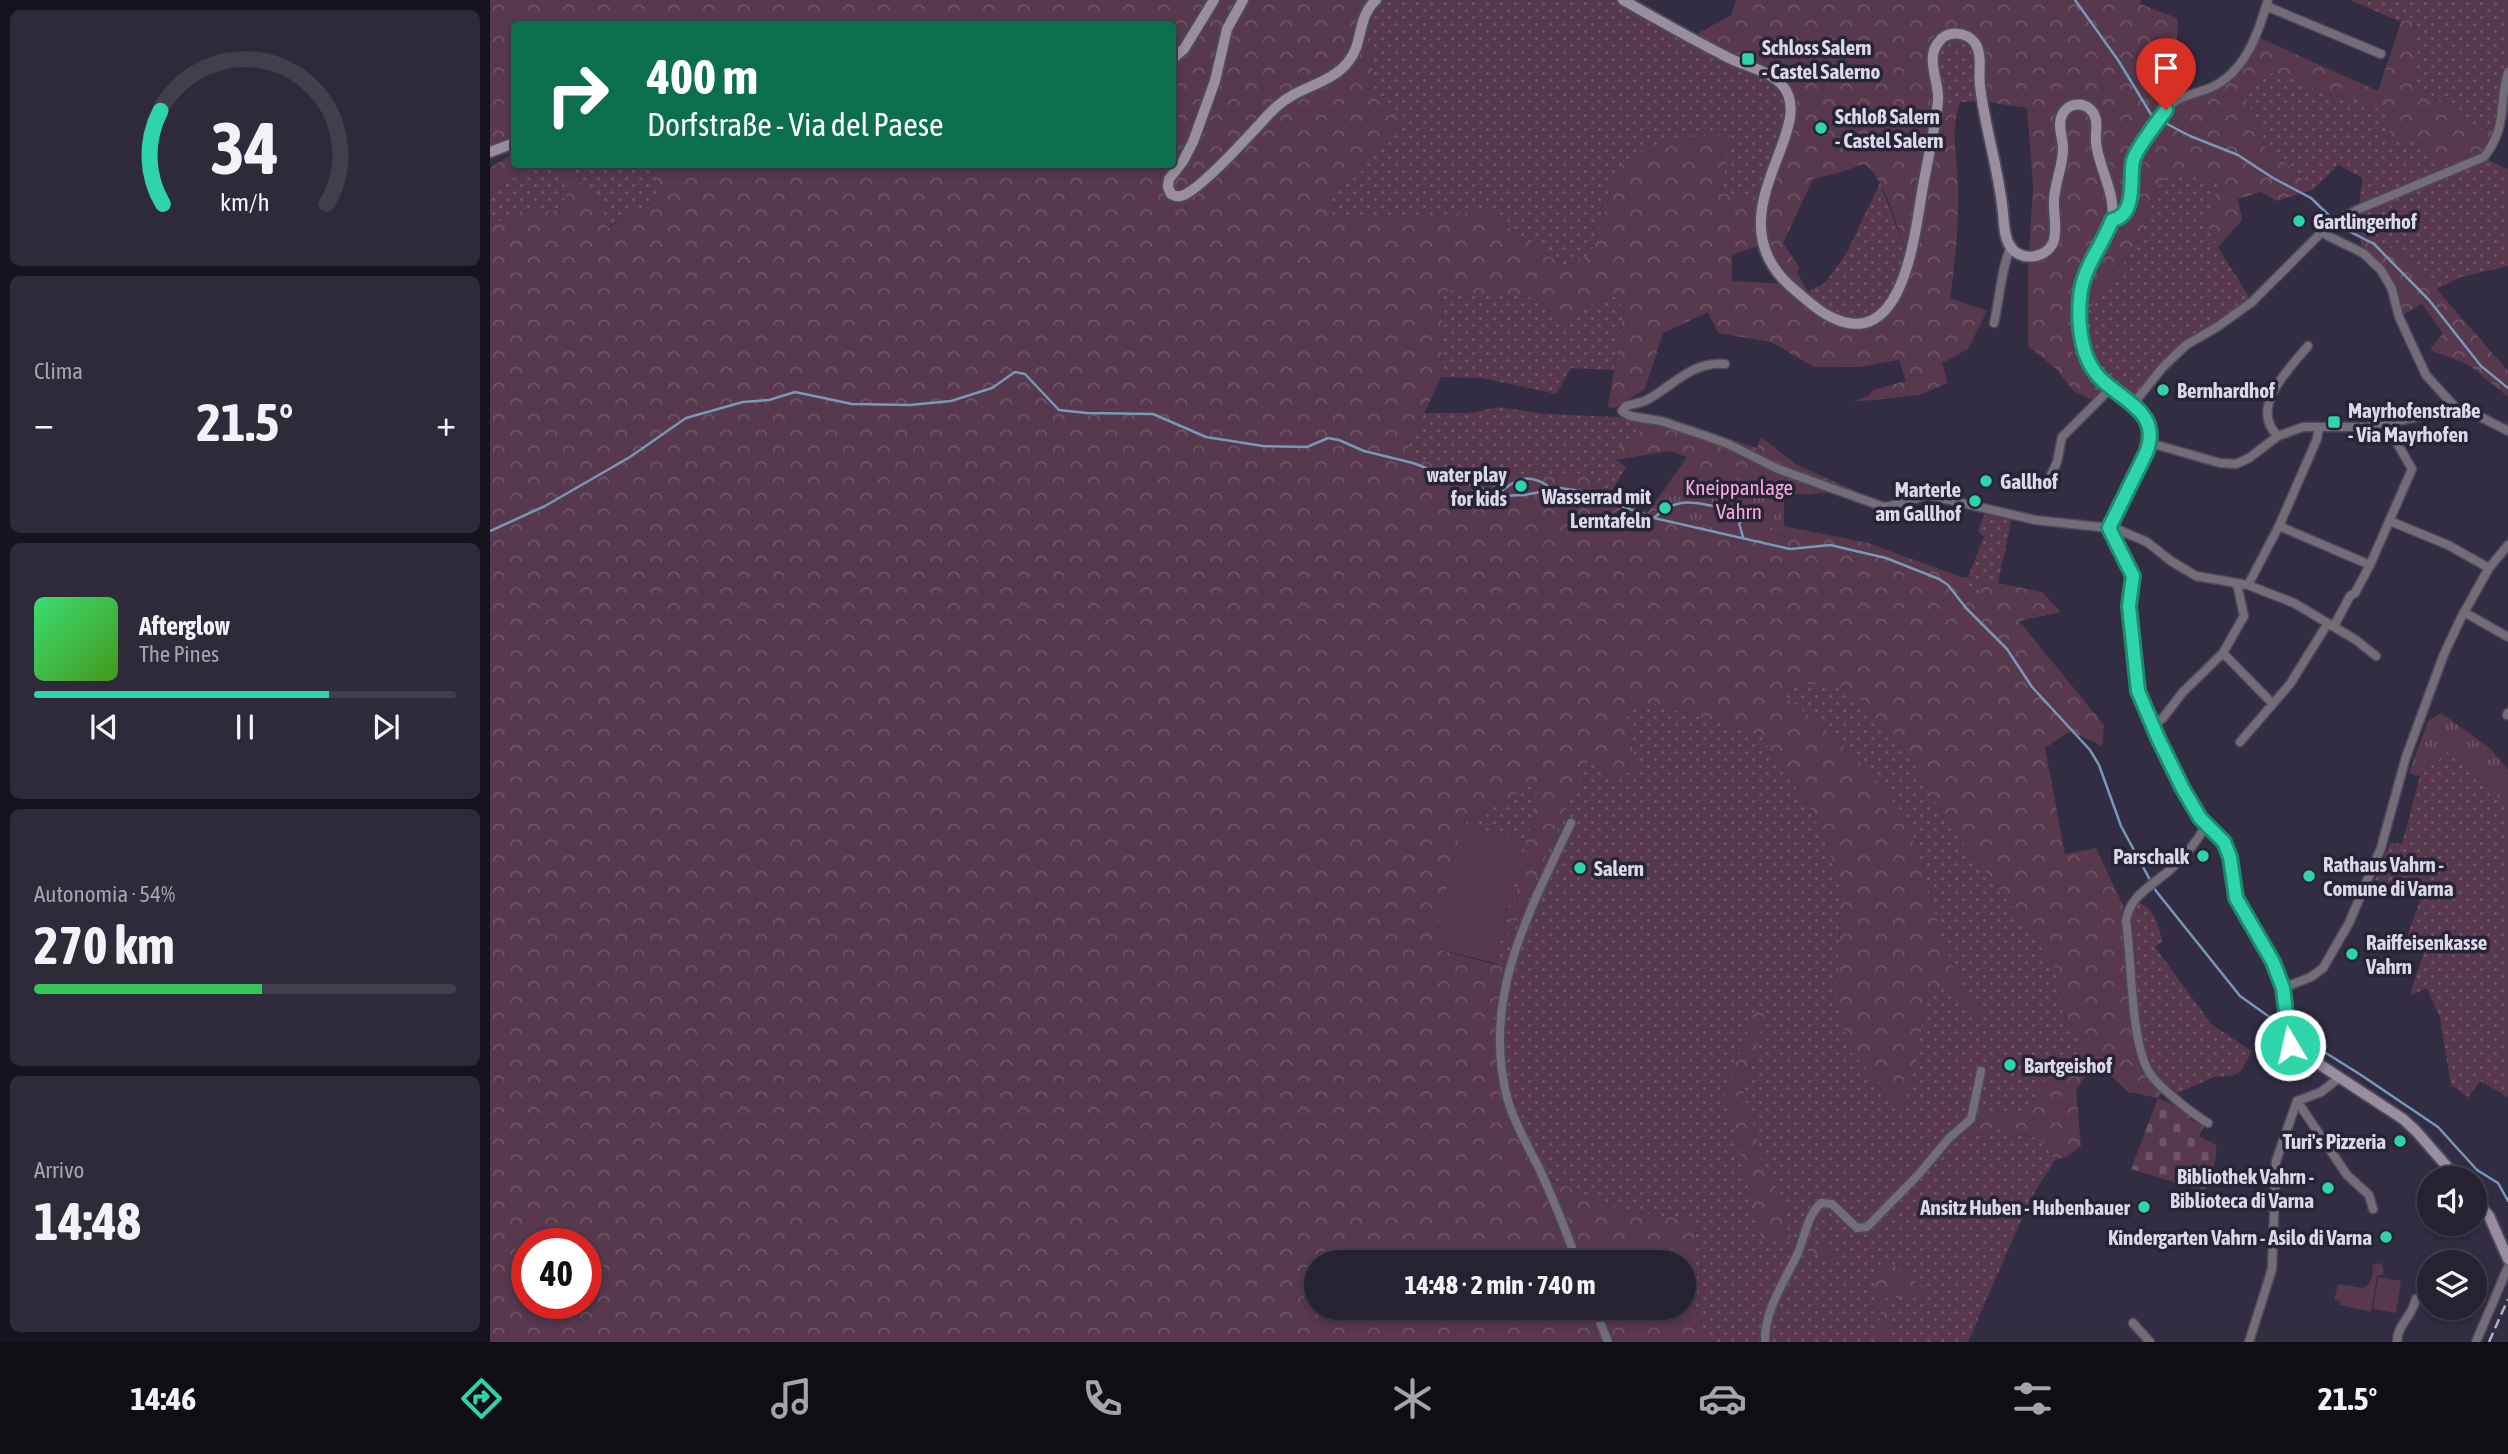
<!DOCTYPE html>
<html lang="it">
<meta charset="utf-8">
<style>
:root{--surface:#262232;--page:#2e2a3a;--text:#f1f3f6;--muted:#a4a4ac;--line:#423f4d;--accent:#2ed4aa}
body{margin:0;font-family:"Asap Condensed",sans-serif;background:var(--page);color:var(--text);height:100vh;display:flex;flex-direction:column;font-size:26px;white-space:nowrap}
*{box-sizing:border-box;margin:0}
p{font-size:23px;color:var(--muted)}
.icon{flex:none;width:38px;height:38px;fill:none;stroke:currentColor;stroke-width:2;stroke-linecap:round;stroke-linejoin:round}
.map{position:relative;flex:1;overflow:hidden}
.sheet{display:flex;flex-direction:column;gap:10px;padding:10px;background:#15131c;width:490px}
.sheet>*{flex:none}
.top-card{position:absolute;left:21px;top:21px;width:665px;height:147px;border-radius:7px;box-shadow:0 4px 10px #0003,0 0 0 2px var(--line);background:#0b6e4f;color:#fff;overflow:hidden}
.tools{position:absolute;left:1927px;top:1166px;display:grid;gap:14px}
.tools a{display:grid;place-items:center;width:70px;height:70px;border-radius:50%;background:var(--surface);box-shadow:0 4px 10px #0003,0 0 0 2px var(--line);font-size:35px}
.speed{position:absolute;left:21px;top:1228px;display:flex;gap:14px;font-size:35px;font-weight:700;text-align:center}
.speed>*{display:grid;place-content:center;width:91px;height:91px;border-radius:50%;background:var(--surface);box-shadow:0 4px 10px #0003,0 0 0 2px var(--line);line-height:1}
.speed .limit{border:10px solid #d22;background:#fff;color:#111}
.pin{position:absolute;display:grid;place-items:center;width:60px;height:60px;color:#fff;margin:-72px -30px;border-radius:50% 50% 50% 0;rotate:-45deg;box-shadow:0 0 7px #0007}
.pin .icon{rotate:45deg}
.me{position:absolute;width:77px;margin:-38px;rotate:351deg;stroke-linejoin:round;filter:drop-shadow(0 0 5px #0008)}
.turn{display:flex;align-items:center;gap:24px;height:147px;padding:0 21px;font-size:32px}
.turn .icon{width:91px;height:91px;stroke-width:2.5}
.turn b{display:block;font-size:49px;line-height:60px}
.big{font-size:52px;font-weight:700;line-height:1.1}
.sheet .widget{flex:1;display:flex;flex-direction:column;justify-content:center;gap:10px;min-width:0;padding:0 24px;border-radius:10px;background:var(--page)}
.sheet .dial{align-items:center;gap:0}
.dial svg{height:182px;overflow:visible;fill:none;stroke:var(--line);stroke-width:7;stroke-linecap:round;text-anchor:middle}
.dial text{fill:var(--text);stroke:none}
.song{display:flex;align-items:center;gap:21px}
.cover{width:84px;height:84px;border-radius:10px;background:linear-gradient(135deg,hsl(140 70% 55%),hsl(100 70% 35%))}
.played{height:7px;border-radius:4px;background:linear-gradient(90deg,var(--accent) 70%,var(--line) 70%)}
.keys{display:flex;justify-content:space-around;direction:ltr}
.heat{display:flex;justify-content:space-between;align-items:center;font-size:38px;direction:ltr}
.charge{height:10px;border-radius:5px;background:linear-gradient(90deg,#34c759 54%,var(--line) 0)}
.trip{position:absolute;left:814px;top:1250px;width:392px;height:70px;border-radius:35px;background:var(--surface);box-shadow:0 4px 10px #0003,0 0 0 2px var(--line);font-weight:700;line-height:70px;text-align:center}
.menu{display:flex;height:112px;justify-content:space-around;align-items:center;background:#0f0e14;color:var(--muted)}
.menu .icon{width:49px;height:49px}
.menu .current{color:var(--accent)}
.menu b{font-size:32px;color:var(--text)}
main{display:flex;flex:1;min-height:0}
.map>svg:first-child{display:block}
</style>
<main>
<section class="sheet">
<div class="widget dial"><svg viewBox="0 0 100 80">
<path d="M14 69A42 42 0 1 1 86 69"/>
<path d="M14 69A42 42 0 0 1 13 28" stroke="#2ed4aa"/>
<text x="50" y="56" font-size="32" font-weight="700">34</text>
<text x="50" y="72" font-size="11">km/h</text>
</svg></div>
<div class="widget"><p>Clima</p>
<div class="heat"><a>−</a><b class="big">21.5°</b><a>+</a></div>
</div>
<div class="widget">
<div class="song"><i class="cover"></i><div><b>Afterglow</b><p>The Pines</p></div></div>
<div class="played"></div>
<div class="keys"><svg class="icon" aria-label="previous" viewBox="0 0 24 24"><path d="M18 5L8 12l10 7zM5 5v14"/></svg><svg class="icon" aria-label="pause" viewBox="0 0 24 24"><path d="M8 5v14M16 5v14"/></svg><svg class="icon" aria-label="next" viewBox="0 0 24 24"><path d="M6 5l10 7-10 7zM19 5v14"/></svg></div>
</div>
<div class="widget"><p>Autonomia · 54%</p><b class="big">270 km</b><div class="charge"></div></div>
<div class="widget"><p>Arrivo</p><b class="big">14:48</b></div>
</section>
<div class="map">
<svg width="2018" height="1342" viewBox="0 0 2018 1342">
<defs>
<pattern id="grass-dots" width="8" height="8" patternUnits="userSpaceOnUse" patternTransform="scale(1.75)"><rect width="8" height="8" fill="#57384c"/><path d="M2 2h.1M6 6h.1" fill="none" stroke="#6f5466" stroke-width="1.8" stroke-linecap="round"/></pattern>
<pattern id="forest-crowns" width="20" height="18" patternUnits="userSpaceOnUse" patternTransform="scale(1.75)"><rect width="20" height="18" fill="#57384c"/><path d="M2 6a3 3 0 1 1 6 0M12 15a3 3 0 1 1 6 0" fill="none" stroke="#6f5466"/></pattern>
<pattern id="cemetery-stones" width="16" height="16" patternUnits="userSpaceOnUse" patternTransform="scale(1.75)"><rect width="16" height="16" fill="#57384c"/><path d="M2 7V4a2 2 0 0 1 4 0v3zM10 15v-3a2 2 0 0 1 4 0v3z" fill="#6f5466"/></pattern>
<pattern id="park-tufts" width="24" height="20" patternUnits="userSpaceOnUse" patternTransform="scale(1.75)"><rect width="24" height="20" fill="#57384c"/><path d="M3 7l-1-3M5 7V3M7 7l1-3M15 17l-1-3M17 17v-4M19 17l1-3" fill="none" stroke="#6f5466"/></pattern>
</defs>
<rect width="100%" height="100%" fill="#322d43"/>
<path fill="url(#grass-dots)" d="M879,0h265l61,35 74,36 21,33 -27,95 -41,-6 6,-58 -110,34 -27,85 -26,13 -78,-55 -153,8 -7,-23 31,-22 15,-86z
M1860,0h158v115l-6,16 -27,-2 -55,-42 -8,-9 3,-61 -14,5z
M1458,34l27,9 7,58 -22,1 -15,16 -8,-5 -3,-65z
M1782,73l21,5 30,15 42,9 26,13 -2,27 30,-5 65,20 24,13v96l-47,11 -26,13 -26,-32 -54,-28 8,-52 -25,-13 -25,25 -33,-32 -14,-8 -19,-50 3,-16 9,-8z
M49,164l11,1 20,26 -14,20 -34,-1 -32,16v-33z
M82,165h38l4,4 11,-4h26l12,31 -59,33 -2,-26 -19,-16z
M1680,174h17l35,8 -17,38 13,27 34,55 -66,43 -53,59 -22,-16 -14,8 -25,-48 1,-32 13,-3 5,-5 19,-30 14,-15 18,-31 15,-45z
M1390,183l29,76 -9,28 -35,35 -44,-10 -12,-22 16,-7 21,-29z
M953,289l86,8 39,25 5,-9 42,-17 9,13 -10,61 -43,-2 -15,26 -74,-16 -41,-1z
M1008,407l47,7 73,3 21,4v19l-23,20 10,7 -18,30 -27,-23 -26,1 -14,-4 -37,12 -11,6 -87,-36 17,-40h47z
M1500,513l22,5 -14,65h-14l-6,18 -14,-23 4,-1 16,-40 -6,-6 6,-16z
M1307,683l52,5 62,70 35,63 78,101 32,47 9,50 21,19 -24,43h-19l-16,34 -38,-3 -29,25 38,-8 43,10 14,21 -24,38 -63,144h-259l-19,-42 5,-80 -73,-9 -74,-33 -43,-56 -11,-104 10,-50 -9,-5 29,-123 -62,-15 78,-45 -33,166 81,-187 49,10 -11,-50 10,-15h20l105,32 51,75 29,69 -4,118 94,-17 52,35 -21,-26 -22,-58 -15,-57 -97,-143 -47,-39z
M1963,746l50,58 5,-2v295l-28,-16 -12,16 -17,-12 -11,-67 -13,-30 -15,7 -1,-4 14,-41 -20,-8 16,-44 -46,-18 15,-37 12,1 18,-68z
M1647,902c18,5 20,23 26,39l-8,6 57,78 40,26 -12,21 -9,4 -17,1 -36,16 -35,-26 -8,-85 1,-49 -8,-16z"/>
<path fill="url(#forest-crowns)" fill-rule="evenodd" d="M0,0h879l4,89 30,28 -45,58 -30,22 6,22 153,-7 78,55 26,-13 27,-85 25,-19 49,-14 37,-1 -7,58 41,5 23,-66v-41l-51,-35 -40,-21 36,-20 5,-15h405l-1,4 37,14c4,21 -8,45 -16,64l22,16 17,-4 49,-37 11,-19 118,53 23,-69 14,-5 -2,61 7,9 55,42 27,2c-13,25 -22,28 -47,38l-28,-16 -8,-16 -30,6 2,-28 -26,-13 -42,-9 -30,-15 -21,-5 -13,3 -9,8 -3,16 19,50 14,8 33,32 -37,11 -15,-9 -23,7 4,21 -24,27 -13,-27 16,-38 -34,-8h-17l-13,13 -15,45 -18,31 -14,15 -19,30 -5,5 -13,4 -1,32 25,47 -8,3 -15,-8 -19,-23 -27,-22v-77l5,-82 -6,-79 -45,-7 -4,-51 -20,-16 -21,9v70l8,5 15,-16c-10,27 -3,53 -2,81 1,39 -2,76 -8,115l37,13 -19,38 -26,14 6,20 -29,12 -66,7 17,-7 3,-5 33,-9 -7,-21 -40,7h-45l-43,-25 -53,-9 -10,-21 -45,21 -18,56 -31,19 -6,-1 16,-97 -9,-14 -42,17 -4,10 -40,-26 -86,-7 -2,87 -35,76 87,36 11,-6 37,-12 14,4 27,-1 26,23 40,15 39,-55 -18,-6 -53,9 3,-15 20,-5v-19l51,5 67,22 4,-11 36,28 59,26 -72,4v31l84,17 96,35 14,22 6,-17h14l44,9 19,20 -42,9 85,104 -2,21 -32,-15 -25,17 20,106 31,-6 40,85 -1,49 8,85 25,19 -10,12 -30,-6 -33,-32 -19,31 5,55 -13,10 -13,4 -14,-21 -43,-10 -40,9 31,-26 38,3 16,-35 19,1 24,-43 -21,-19 -9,-50 -32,-47 -78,-101 -35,-63 -62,-70 -52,-5 -16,10 47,39 42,40 33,42 22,61 15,57 22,58 23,28 -54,-36 -27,127 -55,-59 -12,-52 4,-118 -29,-69 -51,-75 -105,-32 -20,1 -10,14 11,50 -25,11 -24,-20 -83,190 34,-169 -77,44 -29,123 71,19 -10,51 12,104 42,56 74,33 73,9 -5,80 19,42h-1219v-1116l32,-16 34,1 13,-20 -19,-26h22l11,22 19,16 3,26 58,-33 -12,-31 521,-1v-140h-658v119l-24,8zM1373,164c21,8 37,73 46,95l-29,56 -32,8 -27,-11 -24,-39 2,-6 -16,-24 30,-64 29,-7zM1273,244l24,40 -55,-3v-26zM37,1244h59v60h-59zM826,1262h368v45h-368z
M24,148v16l25,1 -49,28v-25l19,-12z
M1869,209l-4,21 54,28 99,113v26l-39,-32 -39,-15 13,-17 -21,-29 -23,13 -7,-28 -29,-36 -3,-14 -30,-15z
M1265,1009l10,3c-5,30 -16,58 -23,88l7,4 14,62 24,38 -6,26 27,14h24l5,19 -56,-24 -20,-1 -36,-144z
M1391,1256l44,32 -7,10h-32l7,44h-15l-5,-12 9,-15 -11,-23 8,-16z"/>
<path fill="url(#cemetery-stones)" d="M1668,1098l27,12 6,10 13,6 -5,10 17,9c2,16 -6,31 -11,47l-74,-23z"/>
<path fill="url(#park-tufts)" d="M1243,466l32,5 16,31 1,27 -19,-2 -14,8 -96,-20 30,-41 23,-6z
M1951,713l50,36 17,21v32l-5,2 -50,-57 -33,29 -11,-3 19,-52z"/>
<path fill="#57384c" d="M972,825l62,15 -29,123 -62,-15z
M1892,1263l2,11 -7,2 -6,36 -31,-7v-4l-6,-1 4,-16 25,4c9,-5 11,-14 9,-23z
M1888,1277l23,4 -5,32 -23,-4z"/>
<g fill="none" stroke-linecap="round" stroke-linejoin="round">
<path stroke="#7699b9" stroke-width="2.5" d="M1585,0l43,60 34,56 38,20 48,19 35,23 38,20 30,29 33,17 55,56 52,66 27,22
M1007,495c20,-18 33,-23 55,-6
M1251,511v3
M1164,518c30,-29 49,-8 85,-10
M0,531l55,-25 85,-49 56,-39 57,-16 26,-2 26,-8 57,12 58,1 41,-4 41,-13 23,-16 10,2 34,36 28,3 66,1 53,23 57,9 44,1 21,-9 11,2 25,11 49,12 88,33 23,-1 36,-7 21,3 73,27 136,31 40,-4 56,13 53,21 9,6 18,23 41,41 25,38 58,63 9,15 22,61 35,65 84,105 45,32
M1253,537l-4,-14 12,-7 -1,-3
M1801,1031l70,44 77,52 39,43 21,13 10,18"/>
<g stroke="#4d495d" stroke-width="11">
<path id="street" d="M1776,6l115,48
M1622,220c27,-5 16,-47 22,-61 7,-15 18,-28 27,-42 15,-23 26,-20 49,-29 35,-15 48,-54 58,-88
M1832,231l6,5 35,17 18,17 11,19 7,28 27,58 31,34
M1504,323c5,-20 8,-61 17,-75
M1235,364c-33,-3 -51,21 -78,36 -6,3 -14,4 -21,6l-4,5 8,5 31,5 45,15 22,8 50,25 106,38c16,-2 29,-9 44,-12l107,25 74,8
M1643,404l30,-37 23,-22 31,-18 35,-25 78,-78 29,-15 125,-52c24,-31 14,-50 24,-85
M1788,436c-30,-28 11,-67 30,-90
M1660,443l70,20 16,1 13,-6 29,-22 25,-9h63l91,-18 18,5 33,17
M1561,488v-13l6,-13 5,-25 49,-49
M1900,521l58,24 41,23
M1789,526l91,39
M1622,533l7,-3 28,12 24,19 25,15 52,9 46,18 62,37 20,16
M1747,584l7,32 -21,37 50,51
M1758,585l31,-59 38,-87 2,-12
M1974,612l44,25
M1844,626l16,-30 5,-3 15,-28 42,-96 -26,-45
M2017,715l1,-2
M1662,725l10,-6 21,-27 40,-39
M1750,742l50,-58 38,-61
M1081,823c-42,89 -91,176 -63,278 7,23 20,46 31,67 14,31 27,62 38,94
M1716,825c-9,17 -20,30 -34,43 -18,17 -42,26 -46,53 6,38 4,125 25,154 9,13 43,40 57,48
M1793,988l28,-11 12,-9 26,-45 32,-75 25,-91 38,-103 18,-38 27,-48 19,-23
M1807,1101l50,74 22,20 4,14
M1807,1101l24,-9 18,-14
M1104,1307l14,35
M1643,1323l17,19
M1275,1342c-1,-32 20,-61 33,-89 7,-17 9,-37 23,-50l11,1 25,24 10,-1 52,-53 30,-36 22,-19 10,-48
M1759,1342l23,-73 4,-108 21,-60
M1907,1342c0,-17 15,-25 19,-43
M1986,1342l32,-75"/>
</g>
<g stroke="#4d495d" stroke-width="14">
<path id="secondary" d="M753,0l-16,29 -12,52 -22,61 -10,19 -14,18 -1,8 3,7c5,2 5,3 10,2 17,-4 63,-55 76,-69 11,-12 21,-24 36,-32 18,-10 42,-16 55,-33 16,-19 8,-43 28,-62
M1133,0c35,20 70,40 106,58 16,8 41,13 53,27 40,44 -76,133 14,206 11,9 22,20 35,26 74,37 84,-87 92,-131 5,-28 12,-57 15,-85 2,-18 -13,-42 0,-58 8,-13 28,-12 37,0 8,12 3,29 5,43 5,43 19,84 23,127 1,10 1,24 7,33 10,16 35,13 43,-3 5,-13 0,-30 1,-43 1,-18 9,-34 9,-51 0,-11 -6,-24 -1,-34 5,-11 19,-14 28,-6 10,9 5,22 6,33 2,25 20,51 16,76 -4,26 -30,44 -32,79 -2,20 0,49 10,67 14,29 67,40 60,78 -2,11 -10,22 -15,31 -9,18 -18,36 -26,55l24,48 -4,30 9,85 20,47 25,51 17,29 23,24 7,15 6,41 37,65 10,25 7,57 113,74 13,12 41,47
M682,59l12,-10 30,-49
M0,152l24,-9
M1984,1198l15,18 19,43"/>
</g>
<use href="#street" stroke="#746d77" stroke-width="8"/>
<use href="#secondary" stroke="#9a8e9e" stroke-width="10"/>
<path stroke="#b3b1c1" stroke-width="2.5" stroke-dasharray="10 5" stroke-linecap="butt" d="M1999,1342l19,-43"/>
</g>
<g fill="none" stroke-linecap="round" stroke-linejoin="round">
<g stroke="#1e8a6e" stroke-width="18">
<path id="route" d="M1676,110c-8,11 -31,40 -33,51 -4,16 5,54 -21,59 -10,27 -30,48 -32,78 -2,21 0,50 11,68 18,33 74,40 55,87l-37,75 24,48 -4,30 9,85 20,47 25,51 17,29 24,24 6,15 6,41 37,64 10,26 7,57"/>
</g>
<use href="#route" stroke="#2ed4aa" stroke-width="12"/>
</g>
<g fill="#2ed4aa" stroke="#282438" stroke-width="2.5">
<rect x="1251" y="52" width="14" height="14" rx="3.5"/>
<circle cx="1331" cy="128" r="7"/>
<circle cx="1809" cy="221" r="7"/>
<circle cx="1673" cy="390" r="7"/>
<rect x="1837" y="415" width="14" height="14" rx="3.5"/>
<circle cx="1496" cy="481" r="7"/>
<circle cx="1031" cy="486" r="7"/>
<circle cx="1485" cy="501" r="7"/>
<circle cx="1175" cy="508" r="7"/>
<circle cx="1713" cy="856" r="7"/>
<circle cx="1090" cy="868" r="7"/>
<circle cx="1819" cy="876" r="7"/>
<circle cx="1862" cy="954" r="7"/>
<circle cx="1520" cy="1065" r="7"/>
<circle cx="1910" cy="1141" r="7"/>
<circle cx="1838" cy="1188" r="7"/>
<circle cx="1654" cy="1207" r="7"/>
<circle cx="1896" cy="1237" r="7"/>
</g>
<g text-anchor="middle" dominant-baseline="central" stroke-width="7" stroke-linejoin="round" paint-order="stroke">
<g font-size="21" font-weight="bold" fill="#dbd9e7" stroke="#282438" text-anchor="start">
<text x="1272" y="47">Schloss Salern<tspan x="1272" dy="24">- Castel Salerno</tspan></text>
<text x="1345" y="116">Schloß Salern<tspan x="1345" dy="24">- Castel Salern</tspan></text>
<text x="1823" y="221">Gartlingerhof</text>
<text x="1687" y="390">Bernhardhof</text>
<text x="1858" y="410">Mayrhofenstraße<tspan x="1858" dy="24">- Via Mayrhofen</tspan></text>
<text x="1017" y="474" text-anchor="end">water play<tspan x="1017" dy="24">for kids</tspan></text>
<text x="1510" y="481">Gallhof</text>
<text x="1471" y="489" text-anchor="end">Marterle<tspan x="1471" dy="24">am Gallhof</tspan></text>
<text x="1161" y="496" text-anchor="end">Wasserrad mit<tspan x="1161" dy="24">Lerntafeln</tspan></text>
<text x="1699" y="856" text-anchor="end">Parschalk</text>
<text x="1833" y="864">Rathaus Vahrn -<tspan x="1833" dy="24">Comune di Varna</tspan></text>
<text x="1104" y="868">Salern</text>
<text x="1876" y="942">Raiffeisenkasse<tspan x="1876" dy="24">Vahrn</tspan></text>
<text x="1534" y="1065">Bartgeishof</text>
<text x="1896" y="1141" text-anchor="end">Turi's Pizzeria</text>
<text x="1824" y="1176" text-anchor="end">Bibliothek Vahrn -<tspan x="1824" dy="24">Biblioteca di Varna</tspan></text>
<text x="1640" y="1207" text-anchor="end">Ansitz Huben - Hubenbauer</text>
<text x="1882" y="1237" text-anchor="end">Kindergarten Vahrn - Asilo di Varna</text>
</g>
<g font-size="21" fill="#f9a9db" stroke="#282438">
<text x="1249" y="487">Kneippanlage<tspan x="1249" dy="24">Vahrn</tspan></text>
</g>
</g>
</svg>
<div class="tools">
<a><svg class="icon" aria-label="sound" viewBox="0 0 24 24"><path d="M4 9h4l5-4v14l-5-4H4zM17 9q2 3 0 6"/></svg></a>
<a><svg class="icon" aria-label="layers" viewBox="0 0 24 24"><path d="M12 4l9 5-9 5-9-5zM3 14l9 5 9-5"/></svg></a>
</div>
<div class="speed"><div class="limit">40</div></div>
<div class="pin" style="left:1676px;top:110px;background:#d93025"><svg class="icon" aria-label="arrive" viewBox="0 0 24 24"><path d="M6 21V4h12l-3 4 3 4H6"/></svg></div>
<svg class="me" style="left:1800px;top:1045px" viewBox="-20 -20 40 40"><circle r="17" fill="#2ed4aa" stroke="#fff" stroke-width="3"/><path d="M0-11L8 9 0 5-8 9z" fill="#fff"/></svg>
<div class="trip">14:48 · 2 min · 740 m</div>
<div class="top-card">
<div class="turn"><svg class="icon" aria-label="right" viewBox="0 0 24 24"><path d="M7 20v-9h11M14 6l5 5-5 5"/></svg><div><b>400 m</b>Dorfstraße - Via del Paese</div></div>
</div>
</div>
</main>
<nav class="menu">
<b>14:46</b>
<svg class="icon current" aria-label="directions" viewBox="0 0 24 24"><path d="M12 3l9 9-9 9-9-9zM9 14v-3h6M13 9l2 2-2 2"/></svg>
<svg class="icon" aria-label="music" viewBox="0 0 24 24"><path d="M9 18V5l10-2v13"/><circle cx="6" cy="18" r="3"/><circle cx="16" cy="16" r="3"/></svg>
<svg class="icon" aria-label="phone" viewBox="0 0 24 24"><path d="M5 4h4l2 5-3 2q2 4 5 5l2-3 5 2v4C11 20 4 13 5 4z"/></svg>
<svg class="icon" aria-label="climate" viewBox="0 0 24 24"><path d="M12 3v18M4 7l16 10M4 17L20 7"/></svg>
<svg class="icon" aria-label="car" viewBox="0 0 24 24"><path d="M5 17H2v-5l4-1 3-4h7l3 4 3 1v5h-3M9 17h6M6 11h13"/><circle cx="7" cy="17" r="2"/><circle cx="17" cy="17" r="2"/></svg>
<svg class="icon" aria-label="filters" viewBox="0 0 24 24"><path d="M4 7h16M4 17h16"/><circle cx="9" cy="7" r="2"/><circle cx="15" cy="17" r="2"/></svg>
<b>21.5°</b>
</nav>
